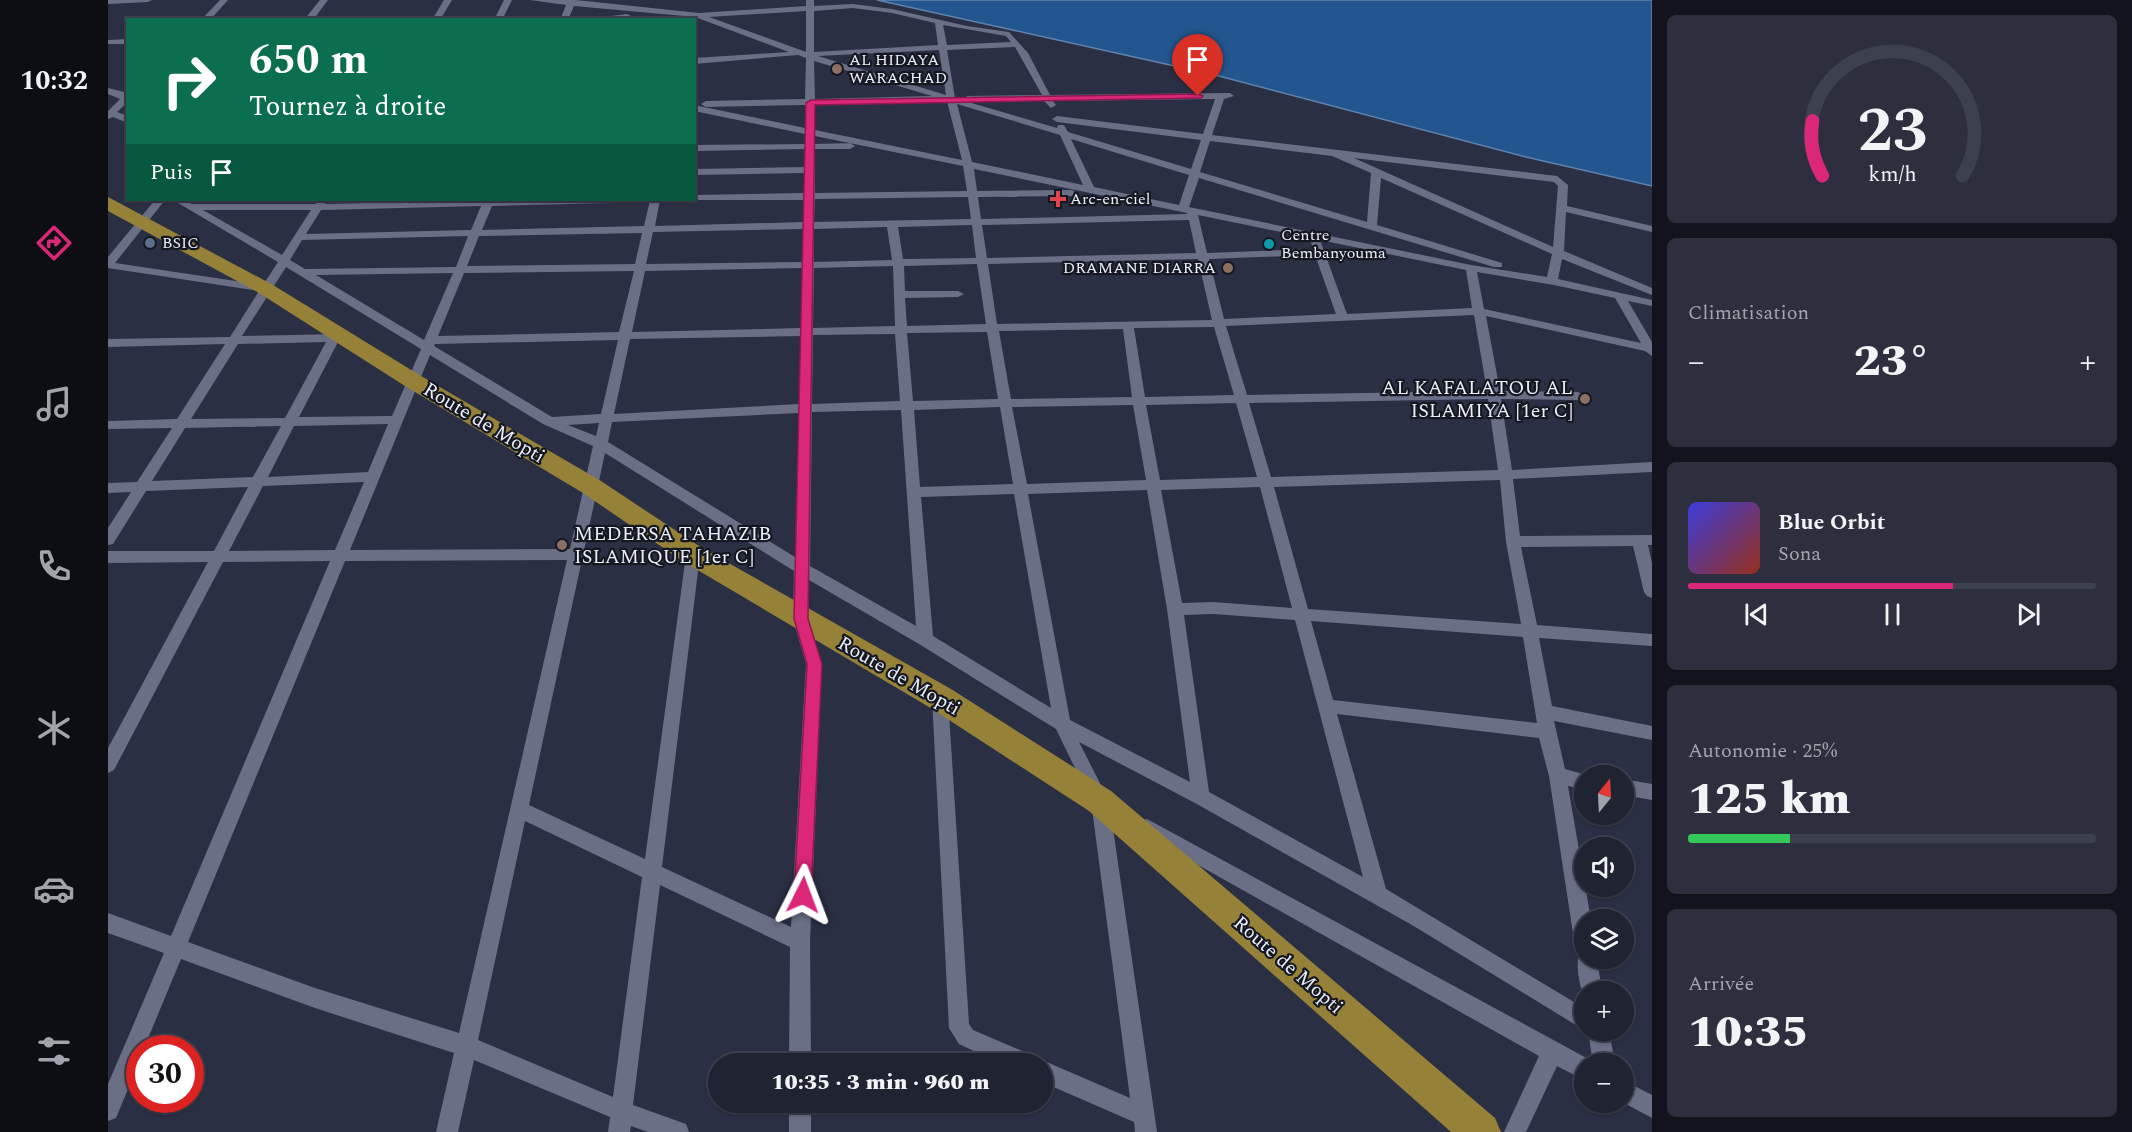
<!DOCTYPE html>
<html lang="fr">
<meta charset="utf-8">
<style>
:root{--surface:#202332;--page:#2d2f3e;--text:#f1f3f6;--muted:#a2a4ac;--line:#3d404d;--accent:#db2777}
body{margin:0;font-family:Spectral,serif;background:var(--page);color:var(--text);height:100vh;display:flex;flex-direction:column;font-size:22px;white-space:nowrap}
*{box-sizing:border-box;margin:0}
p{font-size:20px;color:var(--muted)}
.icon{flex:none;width:33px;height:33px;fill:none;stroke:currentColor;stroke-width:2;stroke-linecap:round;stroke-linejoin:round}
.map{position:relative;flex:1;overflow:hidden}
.details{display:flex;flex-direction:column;gap:15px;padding:15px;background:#12131c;width:480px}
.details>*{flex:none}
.hud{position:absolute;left:18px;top:18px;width:570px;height:183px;border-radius:0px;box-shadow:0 2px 4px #0004,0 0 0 2px var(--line);background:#0b6e4f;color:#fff;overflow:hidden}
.needle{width:39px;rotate:18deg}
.buttons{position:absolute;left:1466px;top:765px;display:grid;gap:12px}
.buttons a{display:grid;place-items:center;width:60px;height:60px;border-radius:50%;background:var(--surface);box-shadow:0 2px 4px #0004,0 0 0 2px var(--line);font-size:30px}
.speed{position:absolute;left:18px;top:1035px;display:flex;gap:12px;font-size:30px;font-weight:700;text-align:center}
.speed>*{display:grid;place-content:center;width:78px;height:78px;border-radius:50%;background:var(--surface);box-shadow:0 2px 4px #0004,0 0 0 2px var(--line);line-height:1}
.speed .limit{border:9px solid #d22;background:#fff;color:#111}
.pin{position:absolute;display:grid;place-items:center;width:51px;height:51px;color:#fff;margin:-62px -26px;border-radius:50% 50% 50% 0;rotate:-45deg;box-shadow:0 0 6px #0007}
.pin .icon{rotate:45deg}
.me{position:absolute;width:66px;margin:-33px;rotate:3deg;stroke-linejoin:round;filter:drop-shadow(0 0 4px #0008)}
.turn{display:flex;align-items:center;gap:21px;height:126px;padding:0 24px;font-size:27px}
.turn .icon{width:78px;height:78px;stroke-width:2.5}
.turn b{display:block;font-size:42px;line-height:51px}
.then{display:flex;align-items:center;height:57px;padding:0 24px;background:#0003;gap:12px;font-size:22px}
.big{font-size:45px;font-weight:800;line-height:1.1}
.details .widget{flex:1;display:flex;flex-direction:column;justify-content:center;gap:9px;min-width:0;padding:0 21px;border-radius:9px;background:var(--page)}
.details .dial{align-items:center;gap:0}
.dial svg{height:156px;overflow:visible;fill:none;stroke:var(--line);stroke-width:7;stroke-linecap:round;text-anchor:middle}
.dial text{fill:var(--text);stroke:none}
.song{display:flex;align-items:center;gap:18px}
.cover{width:72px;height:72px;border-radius:9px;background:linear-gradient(135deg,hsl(240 70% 55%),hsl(10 70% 35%))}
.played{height:6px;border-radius:3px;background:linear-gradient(90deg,var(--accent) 65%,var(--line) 65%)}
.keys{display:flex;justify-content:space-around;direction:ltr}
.heat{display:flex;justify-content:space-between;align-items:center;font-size:33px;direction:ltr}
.charge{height:9px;border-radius:4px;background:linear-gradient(90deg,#34c759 25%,var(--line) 0)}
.trip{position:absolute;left:600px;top:1053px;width:345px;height:60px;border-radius:30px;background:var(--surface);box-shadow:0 2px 4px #0004,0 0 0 2px var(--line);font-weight:800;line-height:60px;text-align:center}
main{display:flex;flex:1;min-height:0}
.menu{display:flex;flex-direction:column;width:108px;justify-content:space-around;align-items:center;background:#0d0e14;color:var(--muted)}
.menu .icon{width:42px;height:42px}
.menu .selected{color:var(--accent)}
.menu b{font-size:27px;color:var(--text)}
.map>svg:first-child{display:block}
</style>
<main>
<nav class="menu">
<b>10:32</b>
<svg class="icon selected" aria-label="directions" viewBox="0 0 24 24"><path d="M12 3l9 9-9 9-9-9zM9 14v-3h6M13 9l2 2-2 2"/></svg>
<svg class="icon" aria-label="music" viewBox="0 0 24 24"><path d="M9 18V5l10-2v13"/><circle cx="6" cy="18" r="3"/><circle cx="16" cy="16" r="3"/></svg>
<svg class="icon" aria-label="phone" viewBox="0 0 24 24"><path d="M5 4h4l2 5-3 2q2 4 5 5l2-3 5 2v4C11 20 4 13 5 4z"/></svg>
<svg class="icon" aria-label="climate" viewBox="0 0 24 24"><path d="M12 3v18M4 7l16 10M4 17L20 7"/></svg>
<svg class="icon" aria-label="car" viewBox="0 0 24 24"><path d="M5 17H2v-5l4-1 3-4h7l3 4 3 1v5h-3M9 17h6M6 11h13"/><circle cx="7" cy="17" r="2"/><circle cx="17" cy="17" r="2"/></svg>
<svg class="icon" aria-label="filters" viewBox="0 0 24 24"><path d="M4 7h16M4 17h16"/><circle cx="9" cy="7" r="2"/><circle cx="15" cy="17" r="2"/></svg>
</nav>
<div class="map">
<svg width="1544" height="1132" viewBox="0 0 1544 1132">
<rect width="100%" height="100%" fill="#2b2f43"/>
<path fill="#23568e" stroke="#5f83ae" stroke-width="1.5" d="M769,0h775v186l-126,-29 -311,-82z"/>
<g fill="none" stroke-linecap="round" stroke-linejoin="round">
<path fill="#6a6f86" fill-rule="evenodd" d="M0,0h44l-4,2 -40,2z
M112,0h8l-18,20h-9z
M212,0h8l-15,20h-9z
M336,0h8l-12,20h-8z
M396,0h8l-10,20h-8z
M422,0h46l123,13 107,-7v-6h8v6l39,-2 39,5 75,17 42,6 19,21 22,42 180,-2 4,3 -10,3 -12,36 345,41 11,9 -1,21 85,20v6l-86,-20 -2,39 88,37v7l-90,-36 -4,20 94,21v6l-24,-5 24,41v14l-7,-5 -159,-35 14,75 78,1 6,4 -6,4 -77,-1 11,71 140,-8v10l-139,7 7,57 132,-1v10h-4l4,18v35l-5,-2 -3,-4 -11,-46 -112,1 16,78 115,9v12l-113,-8 13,68 100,20v14l-98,-19 11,48 25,7h-6v13l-16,-3 23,134h-7v38h13l5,34h-18v5c-5,-12 -9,-34 -4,-46l3,-1 -6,-3 -3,-7 -25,-164 -10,-38 -202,-24 49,175 198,119v22l-172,-105 -217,-122 -116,-61 30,59 48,331h-22l-1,-10 -92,-40v-18h-41l-42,-20 -10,-16 -17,-330 2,-5 6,-2 6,2 2,5 21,326 4,6 61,26 2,7 6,-3 88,38 -39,-297 -35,-72 -137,-85 -110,-64v39l13,45 -12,277 1,123h-22l1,-117 -130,-62 -27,220 53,19 3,8h-41l-17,-6 -1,6h-22l2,-15 -136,-57 -16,72h-22l18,-79 -139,-45 -134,-49 -37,89h-4v12l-24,58 -8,3v-37l56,-131 -56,-20v-20l63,23 159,-375 -107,1 -109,208 -6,3v-25l100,-186 -100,1v-12h106l34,-64 -102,4 -33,53 -5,1v-17l23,-36 -23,1v-10l29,-1 35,-54 -64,1v-8l69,-2 48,-75 -117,3v-8l122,-2 29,-46 -151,-23v-11l47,-57h10l-50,63 148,22 15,-23 -105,-62h12l7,4h123l4,-4h6v4l159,-4h133l-5,3 -120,3 -10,24 162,-4 6,-26h10l-5,26 149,-4v-22h-114h4v-5l110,-2 1,-20 -111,2v-6l111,-2v-18l-111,2v-6l111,-1v-10l-111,-23v-6l111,23v-23l-99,2 -5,-3 5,-3 99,-2 1,-41 -8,-3 -104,9v-6l95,-6 -94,-35 -121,-11 -6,14h-8l6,-15zM745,8l39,5 43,10 3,22 -124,7v-41zM698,11v41l-97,-35zM835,25l63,11 5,6 -64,3zM907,47l27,48 -75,1 -4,4 -8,-2 -8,-48zM831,50l7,45 -128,-39zM706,61l118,35 -117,3zM833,99l6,2 15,59 -147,-30v-26l122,-2zM1107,99l-12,35 -146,-18 -5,3 5,3 144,18 -10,29 -123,-37 -4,-7h-6l-1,3 -89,-26 76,-1 7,7 5,-3 -3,-4zM849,104l103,31 23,50 -111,-23zM707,136l148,30 4,25 -152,2v-44h35l5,-3 -5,-3 -35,1zM963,139l118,36 -10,30 -85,-18zM1102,141l122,15 39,17 -4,49 -167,-50zM1246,158l200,24 4,4 -5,61zM866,169l213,44v1l-206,5 -3,-22 94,-1 5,-3 -5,-3 -95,1zM1091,178l295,89h8v-4l-125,-38 4,-47 171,76 -5,23 -76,-12 -282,-58zM860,197l3,22 -157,3 1,-23zM373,206l-10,24 -165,4 15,-24zM95,210h108l-29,45zM1090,215l117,24 -4,3 2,7 -106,4zM1081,220l7,33 -209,5 -5,-33zM864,225l4,33 -73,1 -5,-32zM779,227l5,33 -78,2v-33zM695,229v33l-157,2 7,-32zM534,233l-7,31 -168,2 12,-30zM360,236l-12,31 -151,2 -15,-9 12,-20zM1212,240l146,30 6,38 -125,6zM1207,255l21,59 -112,5 -15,-60zM1090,259l14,61 -215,4 -9,-60zM869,264l9,60 -79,2 -2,-28 53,-1 6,-3 -6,-3h-53l-1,-25zM785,266l2,60 -82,2 1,-60zM178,267l135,82 -29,67 -93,1 39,-75 8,-1 2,-3 -6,-4 -100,2zM694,268l-1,60 -169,4 13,-61zM526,271l-15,61 -181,4 26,-63zM1369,272l77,13 61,13 26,45 -157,-34zM345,273l-29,67 -108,-65zM1366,315l13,76 -240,4 -21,-69zM1106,327l20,68 -89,2 -11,-69zM1015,329l9,68 -121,2 -12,-68zM879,332l11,67 -85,2 -6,-68zM787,334l5,67 -88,3 1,-69zM693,336l-2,68 -185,10 16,-75zM510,340l-17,74 -49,3 -118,-71 1,-2zM218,342l-41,76 -94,1 47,-75zM322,355l113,69 50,22 -23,103 -220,1zM1380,399l10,71 -227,7 -22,-74zM1128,403l21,74 -97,3 -14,-75zM1025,405l13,75 -119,4 -15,-77zM892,407l13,77 -93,3 -6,-77zM793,410l15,216 -106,-60 2,-154zM691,413l-4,144 -187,-115 4,-20zM491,423l-3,13 -28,-11zM280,424l-20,48 -100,5 26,-51zM173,426l-28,51 -101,4 33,-53zM497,453l189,118 -1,48 13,45 -15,263 -129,-60 38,-312 -2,-4h-10l-2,4 -41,304 -116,-54zM1392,480l6,62 15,82 -213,-15 -34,-122zM256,482l-29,68 -106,1 34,-65zM1152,487l32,121 -79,-6 -31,1 -21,-113zM1039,490l20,119 23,173 -120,-62 -42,-226zM906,494l37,214 -118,-72 -12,-139zM459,560l-108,473 -144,-45 -127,-46 157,-381zM1105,614l82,6 68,257 -154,-85 -25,-177zM1203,621l212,16 14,86 -204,-23zM417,821l117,56 -29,220 -135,-57z
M519,14l4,2 -1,2 -51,2z
M20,39v5h-20v-4z
M0,88l20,5v9l-11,10 11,4v7l-15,-6 -5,2v-8l12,-12 -12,-5z
M1515,779l29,5v16l-29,-5z
M1039,819l445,242v3h-8v16l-27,-14 -31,66h-22l35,-76 -398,-223 -3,-6 3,-6z
M1480,1030h21l6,34h-22z
M1515,1080l29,15v23l-30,-16z
M681,1102h22v30h-22z"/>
<path fill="#968139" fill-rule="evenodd" d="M0,197l165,88 148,91 180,105 101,67 249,141 160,102 384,327 6,14h-50l-362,-321 -160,-104 -245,-145 -101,-69 -178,-107 -146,-93 -151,-82z"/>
</g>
<path fill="#db2777" stroke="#8e194d" stroke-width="1.5" d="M1090,94l5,2 -2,2 -386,7 -7,514 14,45 -11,231 -2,6 -6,2 -7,-2 -2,-6 13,-231 -13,-45 12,-516 5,-3z"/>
<g fill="#8d6e63" stroke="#161821" stroke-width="2">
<circle cx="729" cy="69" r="6"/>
<circle cx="1120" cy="268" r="6"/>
<circle cx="1477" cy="399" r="6"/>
<circle cx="454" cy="545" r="6"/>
</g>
<path fill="#e0444e" stroke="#161821" stroke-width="2" d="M947 190h6v6h6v6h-6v6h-6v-6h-6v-6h6z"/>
<circle fill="#5c6f8a" stroke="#161821" stroke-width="2" cx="42" cy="243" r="6"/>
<circle fill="#0f9aa8" stroke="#161821" stroke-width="2" cx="1161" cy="244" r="6"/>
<g text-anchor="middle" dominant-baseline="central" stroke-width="4.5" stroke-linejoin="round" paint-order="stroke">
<g font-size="16" fill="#eaedfa" stroke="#161821" text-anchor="start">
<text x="741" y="60">AL HIDAYA<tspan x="741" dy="18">WARACHAD</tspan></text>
<text x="962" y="199">Arc-en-ciel</text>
<text x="1173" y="235">Centre<tspan x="1173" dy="18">Bembanyouma</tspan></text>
<text x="54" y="243">BSIC</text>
<text x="1108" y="268" text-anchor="end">DRAMANE DIARRA</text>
</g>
<g font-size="20" fill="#eaedfa" stroke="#161821" text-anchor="end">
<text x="1465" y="388">AL KAFALATOU AL<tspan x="1465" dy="23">ISLAMIYA [1er C]</tspan></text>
<text x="466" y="534" text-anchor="start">MEDERSA TAHAZIB<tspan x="466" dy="23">ISLAMIQUE [1er C]</tspan></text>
</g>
<g font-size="20" fill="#eaedfa" stroke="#161821">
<text transform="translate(376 423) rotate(31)">Route de Mopti</text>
<text transform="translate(791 676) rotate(30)">Route de Mopti</text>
<text transform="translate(1180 965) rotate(41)">Route de Mopti</text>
</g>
</g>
</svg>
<div class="buttons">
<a><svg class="needle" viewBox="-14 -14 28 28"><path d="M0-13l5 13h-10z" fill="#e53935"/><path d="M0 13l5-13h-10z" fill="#a2a4ac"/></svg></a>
<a><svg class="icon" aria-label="sound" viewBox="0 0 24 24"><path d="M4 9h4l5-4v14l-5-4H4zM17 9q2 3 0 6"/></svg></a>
<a><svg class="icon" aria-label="layers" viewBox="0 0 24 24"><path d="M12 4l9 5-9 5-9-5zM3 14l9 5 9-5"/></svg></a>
<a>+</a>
<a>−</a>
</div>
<div class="speed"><div class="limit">30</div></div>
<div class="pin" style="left:1090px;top:96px;background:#d93025"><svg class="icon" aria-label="arrive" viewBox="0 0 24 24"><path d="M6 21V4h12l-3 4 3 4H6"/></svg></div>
<svg class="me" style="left:695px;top:895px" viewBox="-20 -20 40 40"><path d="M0-17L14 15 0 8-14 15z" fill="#db2777" stroke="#fff" stroke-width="4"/></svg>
<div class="trip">10:35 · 3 min · 960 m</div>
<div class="hud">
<div class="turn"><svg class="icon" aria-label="right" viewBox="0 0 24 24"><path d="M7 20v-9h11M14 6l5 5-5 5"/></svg><div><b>650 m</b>Tournez à droite</div></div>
<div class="then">Puis<svg class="icon" aria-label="arrive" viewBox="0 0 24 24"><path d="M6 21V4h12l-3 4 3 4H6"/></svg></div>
</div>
</div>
<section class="details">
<div class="widget dial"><svg viewBox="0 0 100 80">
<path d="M14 69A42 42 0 1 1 86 69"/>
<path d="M14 69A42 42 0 0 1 9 41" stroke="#db2777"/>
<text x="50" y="56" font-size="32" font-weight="700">23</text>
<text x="50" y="72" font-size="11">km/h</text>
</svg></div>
<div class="widget"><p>Climatisation</p>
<div class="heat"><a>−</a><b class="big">23°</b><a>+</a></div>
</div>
<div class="widget">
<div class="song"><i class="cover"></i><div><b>Blue Orbit</b><p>Sona</p></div></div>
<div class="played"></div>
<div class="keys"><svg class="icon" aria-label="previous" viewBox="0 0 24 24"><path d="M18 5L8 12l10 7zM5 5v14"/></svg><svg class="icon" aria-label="pause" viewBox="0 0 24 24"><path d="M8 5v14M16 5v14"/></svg><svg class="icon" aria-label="next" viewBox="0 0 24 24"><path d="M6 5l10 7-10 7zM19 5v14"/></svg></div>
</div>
<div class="widget"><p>Autonomie · 25%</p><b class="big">125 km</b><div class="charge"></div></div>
<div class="widget"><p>Arrivée</p><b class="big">10:35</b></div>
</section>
</main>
